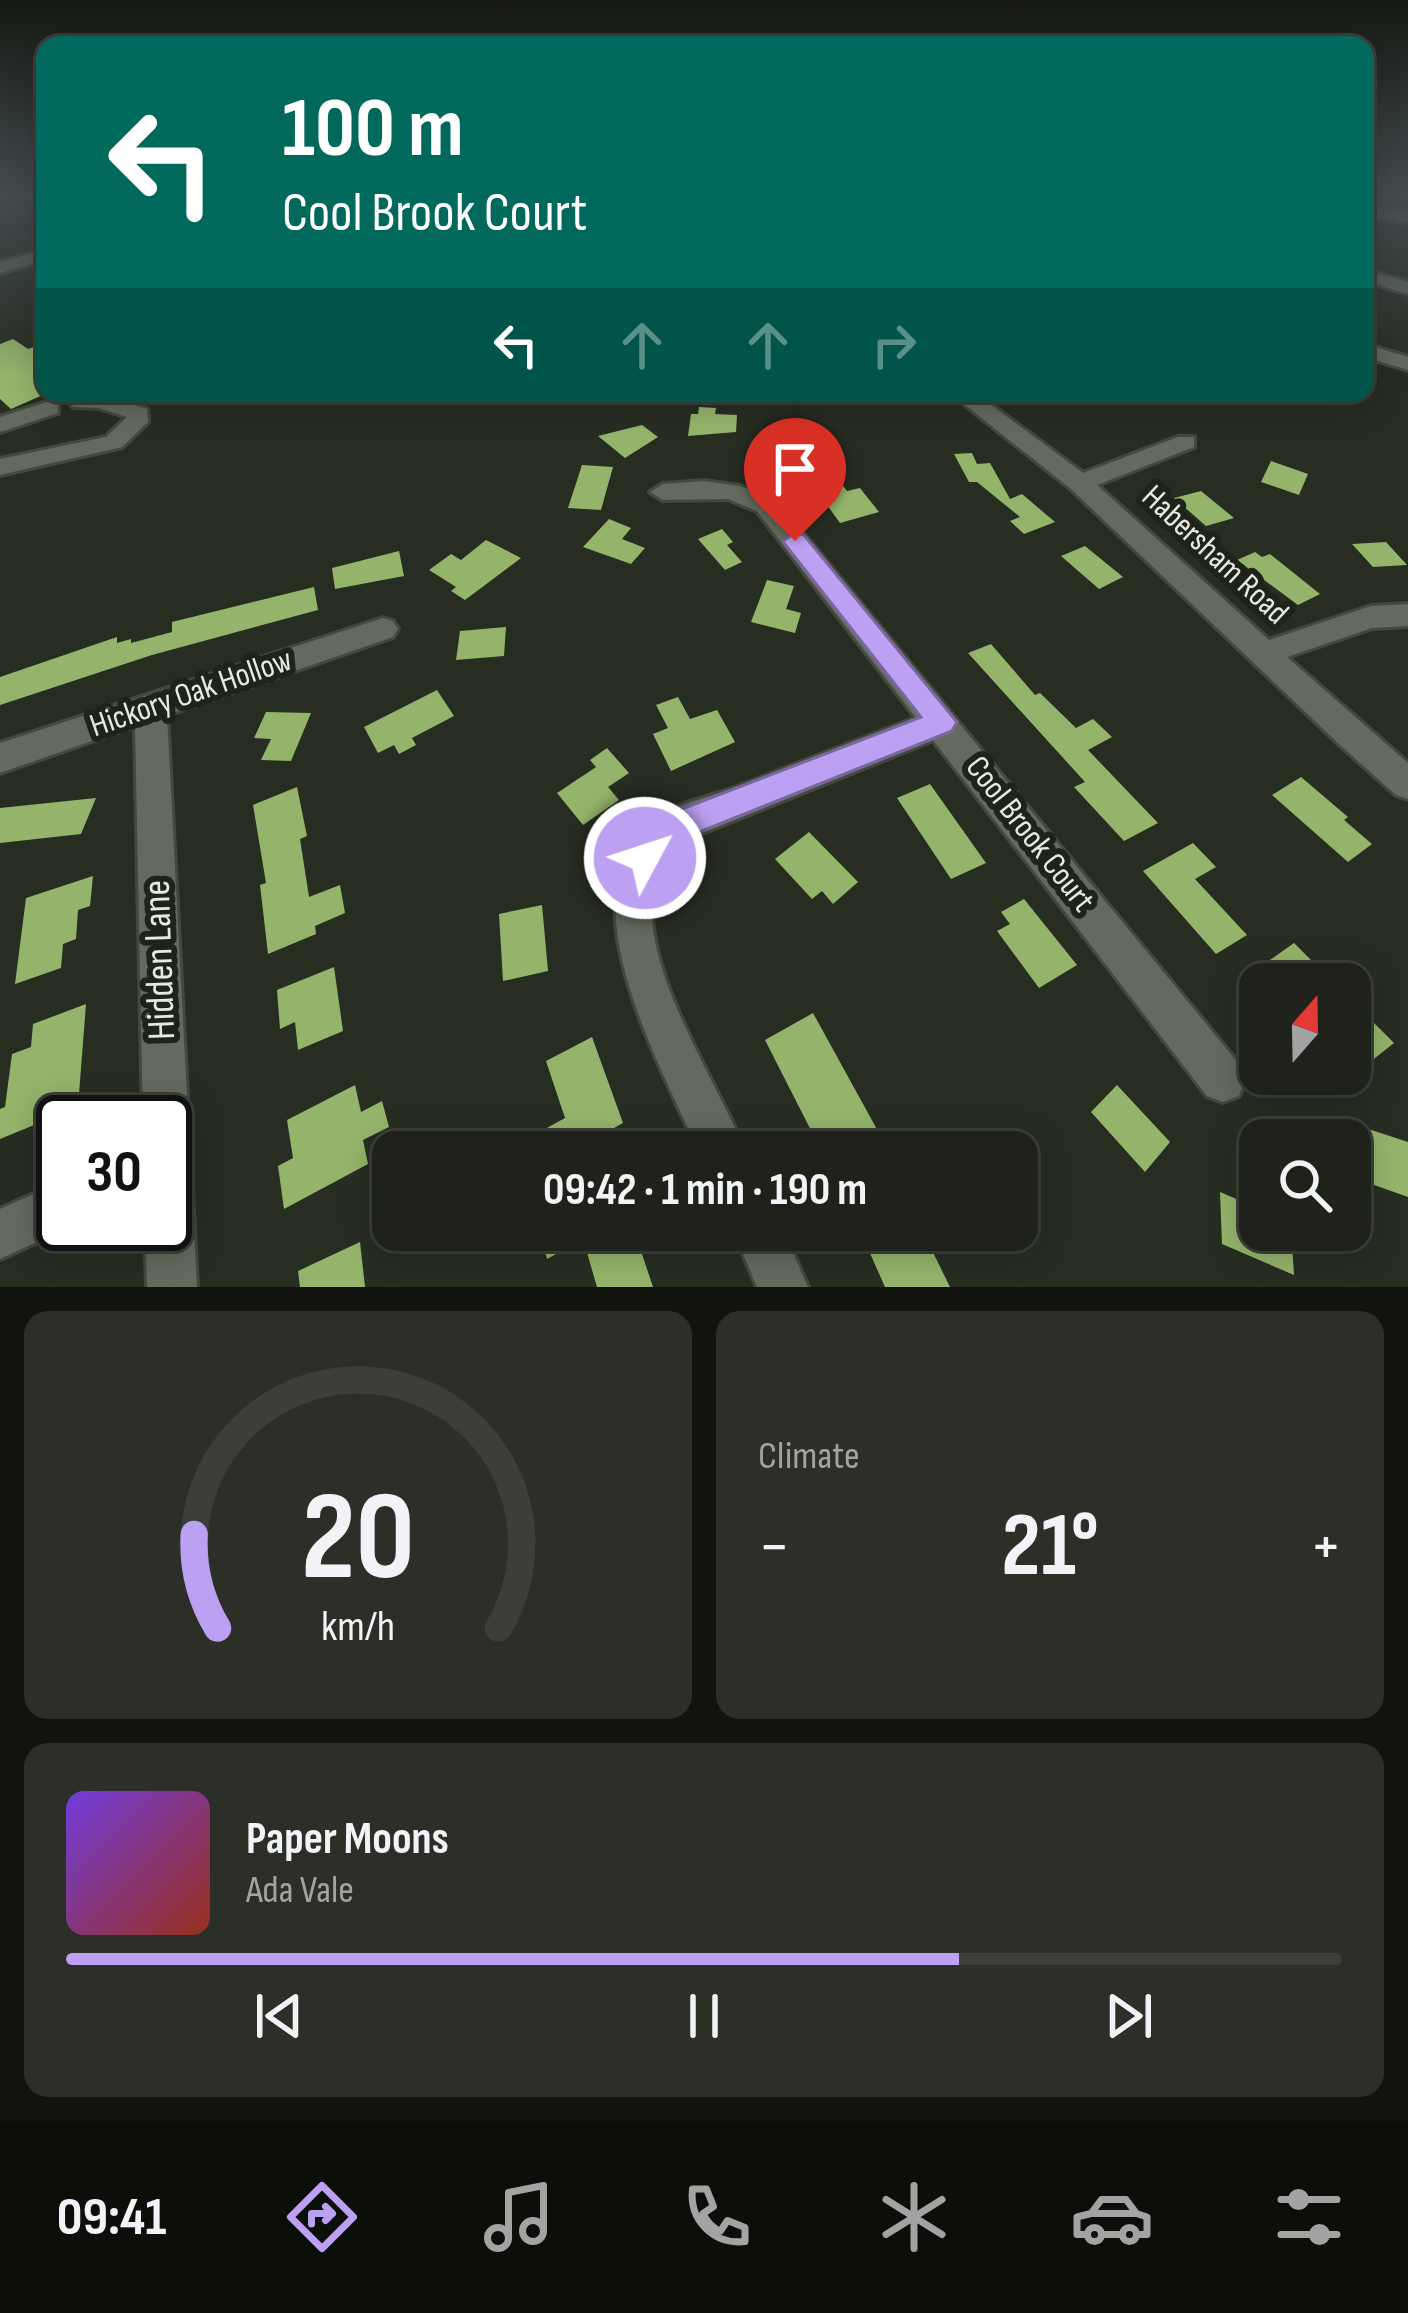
<!DOCTYPE html>
<meta charset="utf-8">
<style>
:root{--surface:#1e221a;--page:#2b2f27;--text:#f1f3f6;--muted:#a1a4a2;--line:#3c3f39;--accent:#bca0f2}
body{margin:0;font-family:"Sofia Sans Condensed",sans-serif;background:var(--page);color:var(--text);height:100vh;display:flex;flex-direction:column;font-size:45px;white-space:nowrap}
*{box-sizing:border-box;margin:0}
p{font-size:39px;color:var(--muted)}
.icon{flex:none;width:66px;height:66px;fill:none;stroke:currentColor;stroke-width:2;stroke-linecap:round;stroke-linejoin:round}
.map{position:relative;height:1287px;overflow:hidden}
.drawer{display:flex;flex-direction:column;gap:24px;padding:24px;background:#10130e;flex:1}
.drawer>*{flex:none}
.top-card{position:absolute;left:36px;top:36px;width:1338px;height:366px;border-radius:24px;box-shadow:0 6px 30px #0003,0 0 0 3px var(--line);background:#00695c;color:#fff;overflow:hidden}
.needle{width:78px;rotate:20deg}
.buttons{position:absolute;left:1239px;top:963px;display:grid;gap:24px}
.buttons a{display:grid;place-items:center;width:132px;height:132px;border-radius:24px;background:var(--surface);box-shadow:0 6px 30px #0003,0 0 0 3px var(--line);font-size:60px}
.speed{position:absolute;left:36px;top:1095px;display:flex;gap:24px;font-size:60px;font-weight:700;text-align:center}
.speed>*{display:grid;place-content:center;width:156px;height:156px;border-radius:50%;background:var(--surface);box-shadow:0 6px 30px #0003,0 0 0 3px var(--line);line-height:1}
.speed .limit{border:6px solid #111;border-radius:18px;background:#fff;color:#111}
.pin{position:absolute;display:grid;place-items:center;width:102px;height:102px;color:#fff;margin:-123px -51px;border-radius:50% 50% 50% 0;rotate:-45deg;box-shadow:0 0 12px #0007}
.pin .icon{rotate:45deg}
.me{position:absolute;width:132px;margin:-66px;rotate:50deg;stroke-linejoin:round;filter:drop-shadow(0 0 9px #0008)}
.turn{display:flex;align-items:center;gap:42px;height:252px;padding:0 48px;font-size:54px}
.turn .icon{width:156px;height:156px;stroke-width:2.5}
.turn b{display:block;font-size:84px;line-height:102px}
.lanes{display:flex;align-items:center;height:114px;padding:0 48px;background:#0003;justify-content:center;gap:60px;direction:ltr}
.lanes .off{opacity:.35}
.big{font-size:90px;font-weight:700;line-height:1.1}
.drawer .card{flex:1;display:flex;flex-direction:column;justify-content:center;gap:18px;min-width:0;padding:0 42px;border-radius:24px;background:var(--page)}
.drawer .dial{align-items:center;gap:0}
.dial svg{height:312px;overflow:visible;fill:none;stroke:var(--line);stroke-width:7;stroke-linecap:round;text-anchor:middle}
.dial text{fill:var(--text);stroke:none}
.song{display:flex;align-items:center;gap:36px}
.cover{width:144px;height:144px;border-radius:18px;background:linear-gradient(135deg,hsl(260 70% 55%),hsl(10 70% 35%))}
.played{height:12px;border-radius:6px;background:linear-gradient(90deg,var(--accent) 70%,var(--line) 70%)}
.keys{display:flex;justify-content:space-around;direction:ltr}
.heat{display:flex;justify-content:space-between;align-items:center;font-size:66px;direction:ltr}
.drawer .tiles{flex:1;display:grid;gap:24px;grid-template-columns:1fr 1fr}
.card:last-child{grid-column:span 2}
.trip{position:absolute;left:372px;top:1131px;width:666px;height:120px;border-radius:24px;background:var(--surface);box-shadow:0 6px 30px #0003,0 0 0 3px var(--line);font-weight:700;line-height:120px;text-align:center}
.dock{display:flex;height:192px;justify-content:space-around;align-items:center;background:#0c0e0a;color:var(--muted)}
.dock .icon{width:84px;height:84px}
.dock .selected{color:var(--accent)}
.dock b{font-size:54px;color:var(--text)}
.map>svg:first-child{display:block}
</style>
<div class="map">
<svg width="1408" height="1287" viewBox="0 0 1408 1287">
<rect width="100%" height="100%" fill="#282d22"/>
<path fill="#94b46b" d="M13,339l15,10 17,-6v51l-34,15 -11,-10v-55z
M699,407l17,1 -1,6 22,1 -1,17 -48,4 3,-22h7z
M642,425l16,12 -33,21 -27,-22z
M788,434l21,7 19,10 -28,20 -37,-20z
M972,453l5,11 13,-1 20,36 12,-5 33,28 -31,12 -14,-13 10,-4 -43,-35h-8l-15,-28z
M1271,461l37,13 -9,21 -38,-13z
M582,465l31,2 -12,43 -33,-2z
M839,481l8,10 13,-3 19,24 -39,11 -26,-36z
M1201,491l33,27 -28,8 -32,-28z
M609,519l22,9 -9,11 23,9 -14,16 -48,-17z
M722,529l11,13 -6,3 15,17 -17,8 -27,-31z
M486,540l35,18 -56,42 -14,-9 5,-4 -27,-17 22,-16 10,6z
M1386,542l21,23 -34,2 -21,-23z
M1085,546l38,31 -24,12 -38,-33z
M399,551l5,25 -69,13 -3,-21z
M1255,552l7,5 8,-3 50,40 -22,11 -61,-45z
M767,580l27,6 -8,23 15,4 -6,20 -44,-11z
M314,587l4,23 -166,45 -152,50v-28l117,-40v6l14,-4v4l41,-11v-10z
M506,627l-2,29 -48,4 4,-29z
M991,644l44,51 5,-2 36,35 17,-9 19,18 -24,13 70,73 -34,18 -50,-54 11,-5 -117,-129z
M437,690l17,26 -42,22 4,7 -17,9 -5,-9 -16,8 -14,-26z
M678,697l12,22 27,-9 18,32 -64,29 -18,-37 15,-6 -12,-23z
M266,712l45,1 -20,48 -30,-1 10,-21 -17,-1z
M607,748l22,25 -21,14 11,13 -36,25 -26,-32 39,-26 -6,-7z
M1301,777l47,40 -4,3 28,24 -24,18 -76,-67z
M930,784l56,79 -35,16 -54,-81z
M297,787l10,49 -7,3 9,58 31,-12 5,28 -30,13 1,8 -48,20 -8,-69 6,-2 -13,-78z
M96,798l-15,36 -81,9v-35z
M809,832l49,50 -25,22 -11,-13 -10,8 -37,-40z
M1193,843l23,24 -21,12 52,56 -31,19 -73,-83z
M93,876l-3,30 -12,4 -2,29 -13,5 -2,24 -46,16 11,-86z
M1024,899l53,66 -38,23 -42,-57 13,-7 -9,-12z
M542,905l6,66 -45,10 -4,-67z
M1294,943l41,41h-58l-17,-17z
M334,967l9,64 -45,19 -3,-28 -15,7 -3,-39z
M1350,999l44,44 -29,23 -15,-15z
M86,1004l-8,103 -78,32v-30l5,-2 7,-53 19,-7 2,-23z
M813,1013l66,120 -30,19h-27l-57,-112z
M592,1037l31,86 -52,29h-21l-7,-22 22,-12 -19,-57z
M355,1085l6,27 21,-11 7,26 -26,13 5,24 -84,45 -6,-43 15,-8 -6,-38z
M1117,1085l53,57 -25,30 -54,-60z
M1353,1124l55,18v55l-45,-16z
M1220,1192l40,17v21h31l3,45 -72,-31z
M540,1230h94l19,57h-56l-14,-48 -36,20z
M905,1230h17l28,57h-65l-16,-36z
M360,1242l5,45h-65l-2,-16z"/>
<g fill="none" stroke-linecap="round" stroke-linejoin="round">
<g stroke="#44493f" stroke-width="6">
<path id="minor" d="M1365,207l43,5v10l-43,-5z
M45,250v10l-45,13v-11z
M1365,270l43,12v12l-43,-13z
M1365,344l43,13v13l-43,-13z
M950,393h25l108,80 95,-36h16v10l-97,38 172,155 102,-34 37,-2v22l-36,2 -85,29 121,106v36l-12,-4 -56,-50 -269,-256z
M101,394l46,15 1,13 -26,25 -122,28v-16l106,-22 21,-20 -28,-9 -26,-1 -3,-5 11,-7z
M50,401l8,2v10l-58,19v-15z
M704,481l36,5 35,13 464,565 6,16 -6,16 -16,6 -16,-6 -274,-356 -248,100c-12,14 -27,29 -31,47 -17,76 63,195 92,265h-47c-35,-81 -144,-268 -39,-336 21,-14 53,-20 77,-29 60,-23 120,-46 179,-69l-159,-207 -29,-12 -65,1 -13,-8 13,-8z
M383,618l10,3 5,8 -5,8 -226,78 30,572h-50l-2,-63h20v-102h-22l-8,-396 -135,47v-30z
M63,1181v43h13l-76,35v-50z
M733,1230h50l25,57h-51z"/>
</g>
<use href="#minor" fill="#646a5d" fill-rule="evenodd"/>
</g>
<linearGradient id="sky" x2="0" y2="1"><stop stop-color="#161913"/><stop offset="0.52" stop-color="#424c4f"/><stop offset="1" stop-color="#424c4f" stop-opacity="0"/></linearGradient>
<rect width="1408" height="375" fill="url(#sky)"/>
<path fill="#bca0f2" stroke="#7a689d" stroke-width="3" d="M795,533l9,2 153,187 -5,9 -268,107 -27,31 -12,5 -12,-5 -5,-11 33,-41 260,-100 -134,-170 -4,-6z"/>
<g text-anchor="middle" dominant-baseline="central" stroke-width="12" stroke-linejoin="round" paint-order="stroke">
<g font-size="33" fill="#e7eae3" stroke="#1f2419">
<text transform="translate(1215 555) rotate(43)">Habersham Road</text>
<text transform="translate(191 693) rotate(-19)">Hickory Oak Hollow</text>
<text transform="translate(1030 834) rotate(52)">Cool Brook Court</text>
</g>
<g font-size="39" fill="#e7eae3" stroke="#1f2419">
<text transform="translate(160 960) rotate(-92)">Hidden Lane</text>
</g>
</g>
</svg>
<div class="buttons">
<a><svg class="needle" viewBox="-14 -14 28 28"><path d="M0-13l5 13h-10z" fill="#e53935"/><path d="M0 13l5-13h-10z" fill="#a1a4a2"/></svg></a>
<a><svg class="icon" aria-label="search" viewBox="0 0 24 24"><circle cx="10" cy="10" r="6"/><path d="M15 15l6 6"/></svg></a>
</div>
<div class="speed"><div class="limit">30</div></div>
<div class="pin" style="left:795px;top:541px;background:#d93025"><svg class="icon" aria-label="arrive" viewBox="0 0 24 24"><path d="M6 21V4h12l-3 4 3 4H6"/></svg></div>
<svg class="me" style="left:645px;top:858px" viewBox="-20 -20 40 40"><circle r="17" fill="#bca0f2" stroke="#fff" stroke-width="3"/><path d="M0-11L8 9 0 5-8 9z" fill="#fff"/></svg>
<div class="trip">09:42 · 1 min · 190 m</div>
<div class="top-card">
<div class="turn"><svg class="icon" aria-label="left" viewBox="0 0 24 24"><path d="M17 20v-9H6M10 6l-5 5 5 5"/></svg><div><b>100 m</b>Cool Brook Court</div></div>
<div class="lanes"><svg class="icon" aria-label="left" viewBox="0 0 24 24"><path d="M17 20v-9H6M10 6l-5 5 5 5"/></svg><svg class="icon off" aria-label="ahead" viewBox="0 0 24 24"><path d="M12 20V5M6 11l6-6 6 6"/></svg><svg class="icon off" aria-label="ahead" viewBox="0 0 24 24"><path d="M12 20V5M6 11l6-6 6 6"/></svg><svg class="icon off" aria-label="right" viewBox="0 0 24 24"><path d="M7 20v-9h11M14 6l5 5-5 5"/></svg></div>
</div>
</div>
<section class="drawer">
<div class="tiles">
<div class="card dial"><svg viewBox="0 0 100 80">
<path d="M14 69A42 42 0 1 1 86 69"/>
<path d="M14 69A42 42 0 0 1 8 45" stroke="#bca0f2"/>
<text x="50" y="56" font-size="32" font-weight="700">20</text>
<text x="50" y="72" font-size="11">km/h</text>
</svg></div>
<div class="card"><p>Climate</p>
<div class="heat"><a>−</a><b class="big">21°</b><a>+</a></div>
</div>
<div class="card">
<div class="song"><i class="cover"></i><div><b>Paper Moons</b><p>Ada Vale</p></div></div>
<div class="played"></div>
<div class="keys"><svg class="icon" aria-label="previous" viewBox="0 0 24 24"><path d="M18 5L8 12l10 7zM5 5v14"/></svg><svg class="icon" aria-label="pause" viewBox="0 0 24 24"><path d="M8 5v14M16 5v14"/></svg><svg class="icon" aria-label="next" viewBox="0 0 24 24"><path d="M6 5l10 7-10 7zM19 5v14"/></svg></div>
</div>
</div>
</section>
<nav class="dock">
<b>09:41</b>
<svg class="icon selected" aria-label="directions" viewBox="0 0 24 24"><path d="M12 3l9 9-9 9-9-9zM9 14v-3h6M13 9l2 2-2 2"/></svg>
<svg class="icon" aria-label="music" viewBox="0 0 24 24"><path d="M9 18V5l10-2v13"/><circle cx="6" cy="18" r="3"/><circle cx="16" cy="16" r="3"/></svg>
<svg class="icon" aria-label="phone" viewBox="0 0 24 24"><path d="M5 4h4l2 5-3 2q2 4 5 5l2-3 5 2v4C11 20 4 13 5 4z"/></svg>
<svg class="icon" aria-label="climate" viewBox="0 0 24 24"><path d="M12 3v18M4 7l16 10M4 17L20 7"/></svg>
<svg class="icon" aria-label="car" viewBox="0 0 24 24"><path d="M5 17H2v-5l4-1 3-4h7l3 4 3 1v5h-3M9 17h6M6 11h13"/><circle cx="7" cy="17" r="2"/><circle cx="17" cy="17" r="2"/></svg>
<svg class="icon" aria-label="filters" viewBox="0 0 24 24"><path d="M4 7h16M4 17h16"/><circle cx="9" cy="7" r="2"/><circle cx="15" cy="17" r="2"/></svg>
</nav>
